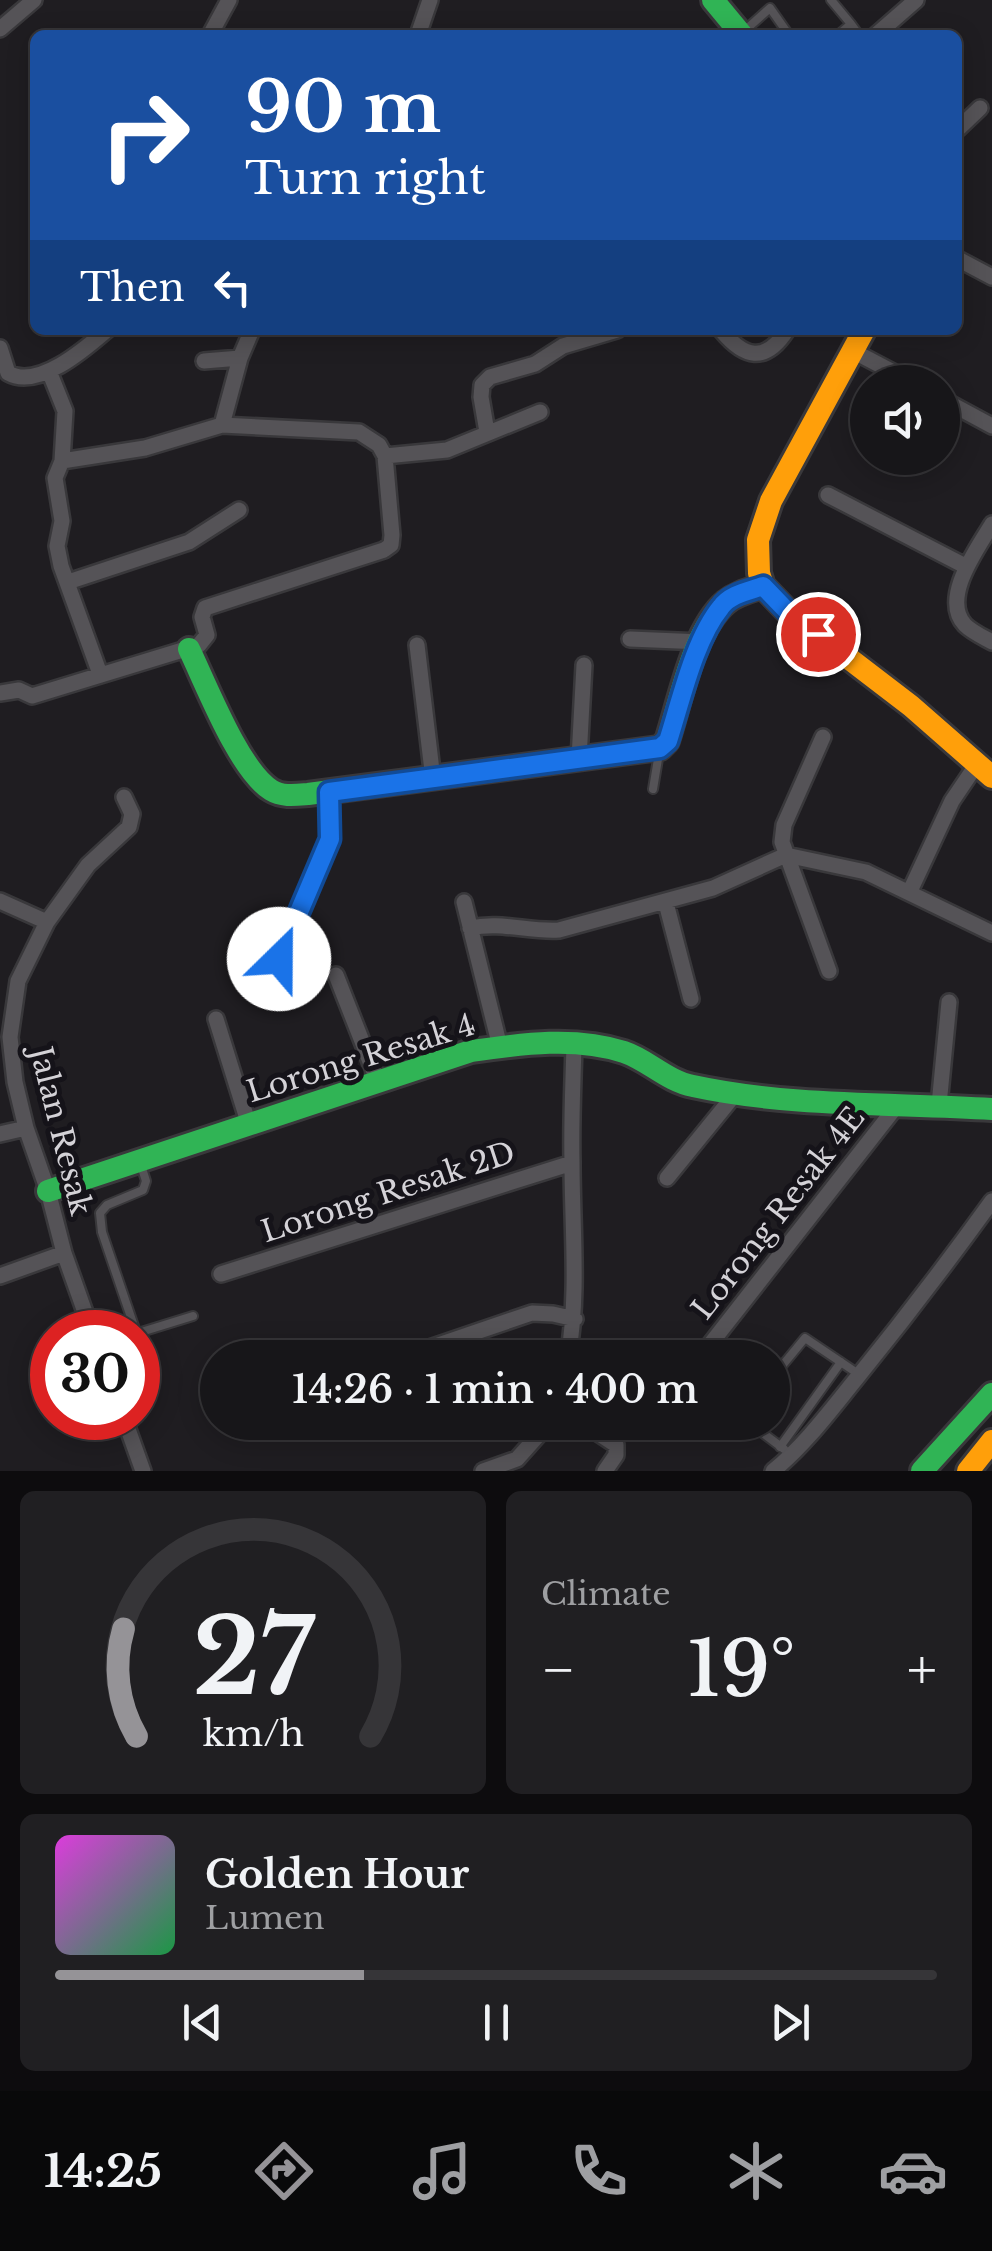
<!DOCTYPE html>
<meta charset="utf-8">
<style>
:root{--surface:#171619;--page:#201f22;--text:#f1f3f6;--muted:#9e9fa2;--line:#363538;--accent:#959397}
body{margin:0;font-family:"Libre Baskerville",serif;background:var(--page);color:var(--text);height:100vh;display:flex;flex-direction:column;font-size:38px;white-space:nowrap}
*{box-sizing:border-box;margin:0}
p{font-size:32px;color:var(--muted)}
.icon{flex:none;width:55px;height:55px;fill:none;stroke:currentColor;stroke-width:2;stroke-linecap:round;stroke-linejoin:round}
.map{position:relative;height:1471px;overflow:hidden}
.panel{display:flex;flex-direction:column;gap:20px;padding:20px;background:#0d0c0e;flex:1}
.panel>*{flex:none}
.guide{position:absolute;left:30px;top:30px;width:932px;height:305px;border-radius:15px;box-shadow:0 5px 25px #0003,0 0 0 2px var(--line);background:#1a4fa0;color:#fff;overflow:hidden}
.fabs{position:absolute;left:850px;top:365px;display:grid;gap:20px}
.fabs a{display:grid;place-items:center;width:110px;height:110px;border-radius:50%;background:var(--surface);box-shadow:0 5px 25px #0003,0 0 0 2px var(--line);font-size:50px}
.speed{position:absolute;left:30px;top:1310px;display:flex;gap:20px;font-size:50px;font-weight:700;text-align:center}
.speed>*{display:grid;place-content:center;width:130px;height:130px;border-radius:50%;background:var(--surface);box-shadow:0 5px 25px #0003,0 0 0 2px var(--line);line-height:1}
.speed .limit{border:15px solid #d22;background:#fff;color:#111}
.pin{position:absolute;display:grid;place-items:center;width:85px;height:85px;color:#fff;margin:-42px;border:5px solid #fff;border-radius:50%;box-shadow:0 2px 10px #0007}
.me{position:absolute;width:110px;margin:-55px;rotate:23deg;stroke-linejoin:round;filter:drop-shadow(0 0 8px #0008)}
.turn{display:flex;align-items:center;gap:35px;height:210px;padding:0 50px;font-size:45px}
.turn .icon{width:130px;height:130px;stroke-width:2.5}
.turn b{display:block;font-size:70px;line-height:85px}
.then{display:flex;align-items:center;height:95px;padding:0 50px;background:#0003;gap:20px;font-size:38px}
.big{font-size:75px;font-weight:600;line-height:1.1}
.panel .card{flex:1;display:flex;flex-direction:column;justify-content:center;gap:15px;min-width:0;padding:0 35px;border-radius:15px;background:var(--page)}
.panel .dial{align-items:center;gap:0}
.dial svg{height:260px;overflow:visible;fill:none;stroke:var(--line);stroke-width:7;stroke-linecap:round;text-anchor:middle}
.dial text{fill:var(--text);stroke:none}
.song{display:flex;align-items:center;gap:30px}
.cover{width:120px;height:120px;border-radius:15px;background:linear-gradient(135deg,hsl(300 70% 55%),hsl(140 70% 35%))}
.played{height:10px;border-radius:5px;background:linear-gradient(90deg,var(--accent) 35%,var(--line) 35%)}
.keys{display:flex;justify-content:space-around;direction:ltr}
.heat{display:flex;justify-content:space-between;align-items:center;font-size:55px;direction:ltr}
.panel .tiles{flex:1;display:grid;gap:20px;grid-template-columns:1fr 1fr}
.card:last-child{grid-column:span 2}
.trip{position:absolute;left:200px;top:1340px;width:590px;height:100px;border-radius:50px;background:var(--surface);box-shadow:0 5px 25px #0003,0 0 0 2px var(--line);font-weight:600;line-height:100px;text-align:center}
.tabs{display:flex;height:160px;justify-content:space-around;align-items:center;background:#09090a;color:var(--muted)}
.tabs .icon{width:70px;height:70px}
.tabs .current{color:var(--accent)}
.tabs b{font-size:45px;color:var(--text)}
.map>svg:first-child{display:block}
</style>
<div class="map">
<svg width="992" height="1471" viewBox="0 0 992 1471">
<rect width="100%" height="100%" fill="#1f1d21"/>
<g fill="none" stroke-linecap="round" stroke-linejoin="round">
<g stroke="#39383b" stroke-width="12">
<path id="lane" d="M831,0l20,24
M742,33l28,-25 19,27
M838,35l13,-11 8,11
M653,789l6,-36
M136,1332l-34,-100 -2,-19 7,-8 36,-15 3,-9 -6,-19
M138,1333l55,-17
M772,1378l33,-40 55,37
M748,1422l36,27
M780,1447l61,-85"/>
</g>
<g stroke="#39383b" stroke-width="20">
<path id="street" d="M0,29l34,-29
M210,35l19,-35
M418,35l12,-35
M876,35l40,-35
M958,129l22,-21
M958,259l34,18
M721,330c23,28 44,34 66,0
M0,348l8,25c30,17 77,-24 99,-43
M853,351l59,31
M204,361l36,-3
M49,371l16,40 -3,50 -7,17 7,43 -5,25 4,20 39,108
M942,399l50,27
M222,425l137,7 20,13 6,11 62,-6 93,-38
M487,432l-6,-35 1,-12 8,-8 45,-13 28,-18 54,-16
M62,461l83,-13 77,-23 18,-67 12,-28
M828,495l139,72
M992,524c-14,24 -52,74 -27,101 7,7 18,12 27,17
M68,582l121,-40 50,-32
M630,639l72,3
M417,645l16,134
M0,693l19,-3 13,6 167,-51 8,-10 -5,-18 3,-9 179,-58 7,-5 1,-10 -7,-79
M823,737l-39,88 -2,17 47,129
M579,759l5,-94
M910,891l42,-90 25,-37
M0,901l47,21
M464,902l36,145
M666,903l25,96
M470,928c31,-7 58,4 89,2l154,-42 73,-33 80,17 126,61
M279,959l51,-120 -1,-47
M336,975l42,107
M216,1019l33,106
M939,1105l10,-103
M0,1134l26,-6
M667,1178l69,-85
M221,1274l351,-111
M0,1276l64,-23
M92,1332l-28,-79 -16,-62 -22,-63 -11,-46 -5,-45 8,-56 29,-59 41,-57 41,-38 3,-13 -8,-17
M701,1356l198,-253
M400,1358l132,-45 21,1 22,5
M568,1358c11,-66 4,-129 4,-196 -1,-39 1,-78 2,-117
M124,1418l19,53
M581,1422l35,23v10l-11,16
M483,1471l34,-12 33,-37
M773,1471c32,-26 57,-60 83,-92 47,-58 92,-117 136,-178"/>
</g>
<g stroke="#39383b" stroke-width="28">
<path id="fast" d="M713,0l29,35
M189,649c17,35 50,121 82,141 11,7 25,5 37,4l352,-46 7,-7c13,-40 26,-111 59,-139 11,-9 25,-12 37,-16
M48,1191l423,-140c50,-7 104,-15 153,1 24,8 43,29 69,34 97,21 200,17 299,23
M922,1471l70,-77"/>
</g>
<g stroke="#39383b" stroke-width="28">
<path id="slow" d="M864,330l-93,171 -13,39 1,33 4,13 24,25 124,95 81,71
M968,1471l24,-30"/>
</g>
<use href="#lane" stroke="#555357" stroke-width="8"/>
<use href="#street" stroke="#555357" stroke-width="15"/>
<use href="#fast" stroke="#30b455" stroke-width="22"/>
<use href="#slow" stroke="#ff9f0a" stroke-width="22"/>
</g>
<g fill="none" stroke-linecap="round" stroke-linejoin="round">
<g stroke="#114b97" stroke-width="25">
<path id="route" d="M279,959l51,-120 -1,-47 331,-44 8,-7c13,-40 26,-101 53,-134 9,-13 28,-16 42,-21l24,25 31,23"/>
</g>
<use href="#route" stroke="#1a73e8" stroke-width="18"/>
</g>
<g text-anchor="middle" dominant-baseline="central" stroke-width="10" stroke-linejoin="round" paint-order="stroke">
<g font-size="30" fill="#d4d2d7" stroke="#151319">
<text transform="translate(361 1058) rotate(-17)">Lorong Resak 4</text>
<text transform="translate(61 1131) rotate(76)">Jalan Resak</text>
<text transform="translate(388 1192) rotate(-18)">Lorong Resak 2D</text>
<text transform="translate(778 1213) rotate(-52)">Lorong Resak 4E</text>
</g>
</g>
</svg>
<div class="fabs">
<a><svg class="icon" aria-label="sound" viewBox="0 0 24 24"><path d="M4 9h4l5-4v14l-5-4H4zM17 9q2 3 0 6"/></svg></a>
</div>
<div class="speed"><div class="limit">30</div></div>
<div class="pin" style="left:818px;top:634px;background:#d93025"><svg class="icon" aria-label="arrive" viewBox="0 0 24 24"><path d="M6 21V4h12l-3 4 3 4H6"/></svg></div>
<svg class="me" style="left:279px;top:959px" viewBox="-20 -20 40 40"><circle r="19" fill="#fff"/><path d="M0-13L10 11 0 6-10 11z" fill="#1a73e8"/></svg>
<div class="trip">14:26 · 1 min · 400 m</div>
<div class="guide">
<div class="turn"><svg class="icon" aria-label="right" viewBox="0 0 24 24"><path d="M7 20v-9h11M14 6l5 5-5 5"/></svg><div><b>90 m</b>Turn right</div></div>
<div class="then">Then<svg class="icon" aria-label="left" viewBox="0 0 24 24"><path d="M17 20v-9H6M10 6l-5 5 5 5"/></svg></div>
</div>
</div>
<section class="panel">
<div class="tiles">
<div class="card dial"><svg viewBox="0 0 100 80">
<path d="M14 69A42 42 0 1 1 86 69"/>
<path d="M14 69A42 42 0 0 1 10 36" stroke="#959397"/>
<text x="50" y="56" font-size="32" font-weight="700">27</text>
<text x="50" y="72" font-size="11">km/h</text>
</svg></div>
<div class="card"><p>Climate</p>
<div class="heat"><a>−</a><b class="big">19°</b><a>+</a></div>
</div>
<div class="card">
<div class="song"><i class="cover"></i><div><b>Golden Hour</b><p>Lumen</p></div></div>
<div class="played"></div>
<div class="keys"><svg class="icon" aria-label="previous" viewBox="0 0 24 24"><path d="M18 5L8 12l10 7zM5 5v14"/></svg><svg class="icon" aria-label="pause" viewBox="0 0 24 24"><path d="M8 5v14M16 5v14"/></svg><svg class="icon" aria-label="next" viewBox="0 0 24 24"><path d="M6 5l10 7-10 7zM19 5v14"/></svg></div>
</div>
</div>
</section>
<nav class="tabs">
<b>14:25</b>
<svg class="icon current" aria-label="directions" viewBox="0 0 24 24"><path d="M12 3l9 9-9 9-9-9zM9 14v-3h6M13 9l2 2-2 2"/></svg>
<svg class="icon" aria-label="music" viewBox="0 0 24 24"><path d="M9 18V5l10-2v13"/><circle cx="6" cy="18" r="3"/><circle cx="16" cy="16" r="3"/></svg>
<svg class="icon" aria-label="phone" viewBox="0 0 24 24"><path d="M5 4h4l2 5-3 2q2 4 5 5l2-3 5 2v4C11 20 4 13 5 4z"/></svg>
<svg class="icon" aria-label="climate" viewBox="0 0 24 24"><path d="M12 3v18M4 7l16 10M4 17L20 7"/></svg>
<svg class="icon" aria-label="car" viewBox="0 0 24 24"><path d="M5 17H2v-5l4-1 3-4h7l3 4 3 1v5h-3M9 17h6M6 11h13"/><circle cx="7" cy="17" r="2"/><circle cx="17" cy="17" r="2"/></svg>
</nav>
